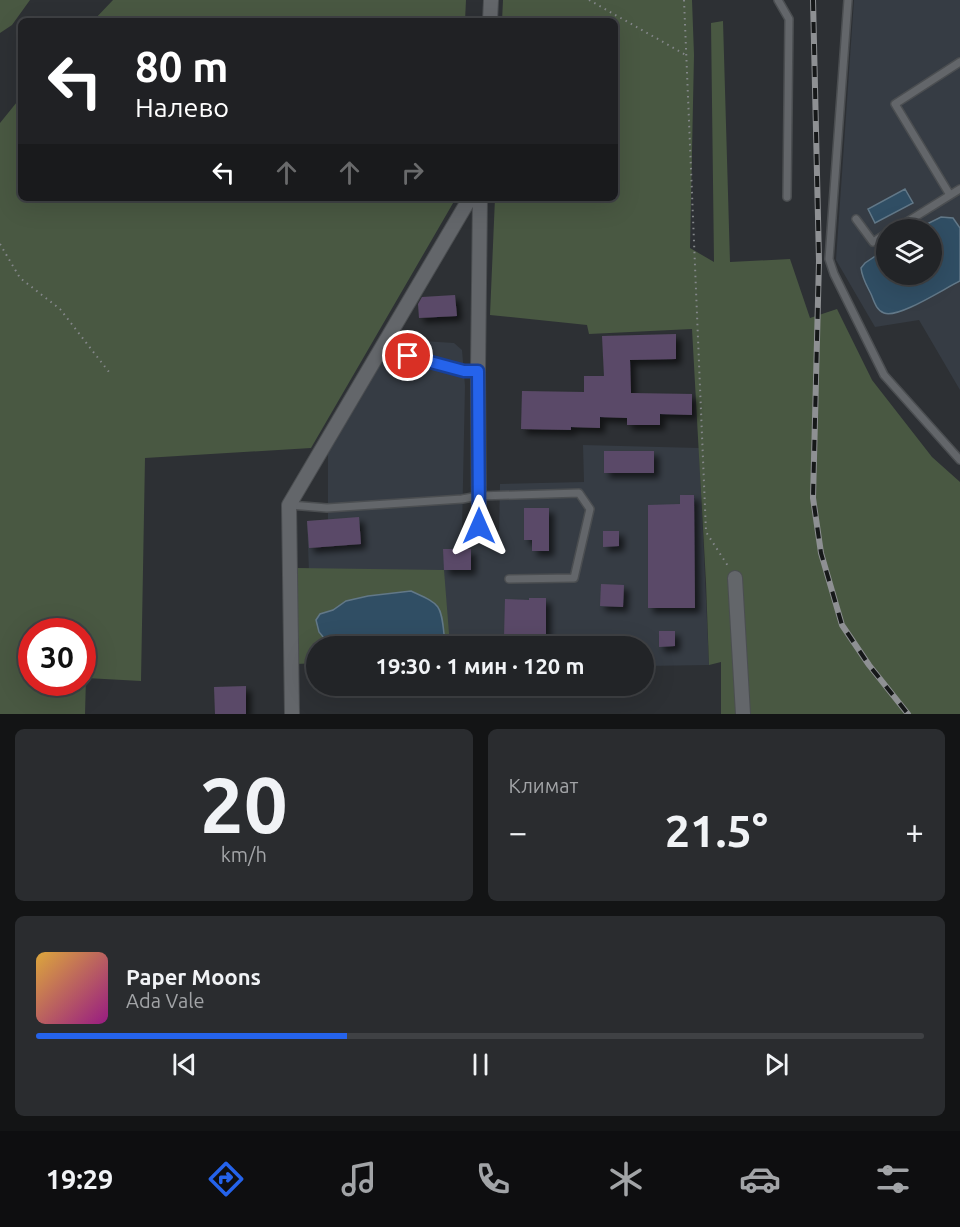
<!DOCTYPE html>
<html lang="ru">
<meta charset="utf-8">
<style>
:root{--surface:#222427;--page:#2a2c2f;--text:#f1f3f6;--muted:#a2a4a7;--line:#3f4144;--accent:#2563eb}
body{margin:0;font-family:Ubuntu,sans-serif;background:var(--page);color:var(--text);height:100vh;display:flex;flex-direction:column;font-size:22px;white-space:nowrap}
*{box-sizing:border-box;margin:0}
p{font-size:20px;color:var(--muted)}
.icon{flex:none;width:33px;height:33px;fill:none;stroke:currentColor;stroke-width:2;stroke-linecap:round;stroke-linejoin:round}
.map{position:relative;height:714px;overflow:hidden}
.sheet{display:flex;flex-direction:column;gap:15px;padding:15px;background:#131415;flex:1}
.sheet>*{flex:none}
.banner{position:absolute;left:18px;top:18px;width:600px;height:183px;border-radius:9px;box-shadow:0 6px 24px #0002,0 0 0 2px var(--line);background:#202124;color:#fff;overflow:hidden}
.controls{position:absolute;left:876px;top:219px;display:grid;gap:12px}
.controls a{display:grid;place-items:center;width:66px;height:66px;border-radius:50%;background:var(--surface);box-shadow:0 6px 24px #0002,0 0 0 2px var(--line);font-size:30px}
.speed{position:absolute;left:18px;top:618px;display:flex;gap:12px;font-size:30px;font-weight:700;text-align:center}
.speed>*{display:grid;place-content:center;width:78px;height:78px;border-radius:50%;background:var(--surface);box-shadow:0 6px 24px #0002,0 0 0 2px var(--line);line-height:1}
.speed .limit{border:9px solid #d22;background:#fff;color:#111}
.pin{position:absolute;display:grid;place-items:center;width:51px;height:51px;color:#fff;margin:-26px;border:3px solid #fff;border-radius:50%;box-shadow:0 2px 6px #0007}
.me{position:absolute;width:66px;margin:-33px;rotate:0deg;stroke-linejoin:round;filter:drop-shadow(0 0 4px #0008)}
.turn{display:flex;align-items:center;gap:21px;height:126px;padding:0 18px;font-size:27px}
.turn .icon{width:78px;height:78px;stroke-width:2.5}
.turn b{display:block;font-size:42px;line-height:51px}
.lanes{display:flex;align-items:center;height:57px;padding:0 18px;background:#0003;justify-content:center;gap:30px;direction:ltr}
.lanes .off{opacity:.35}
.big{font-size:45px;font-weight:600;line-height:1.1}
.sheet .card{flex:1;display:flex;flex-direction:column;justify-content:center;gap:9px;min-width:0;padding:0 21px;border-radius:9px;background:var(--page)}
.sheet .dial{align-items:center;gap:0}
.dial b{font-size:78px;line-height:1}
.song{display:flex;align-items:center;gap:18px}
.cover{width:72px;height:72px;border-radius:9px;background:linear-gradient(135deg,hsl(40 70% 55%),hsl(310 70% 35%))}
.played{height:6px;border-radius:3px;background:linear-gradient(90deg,var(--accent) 35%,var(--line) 35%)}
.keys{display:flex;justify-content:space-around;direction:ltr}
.heat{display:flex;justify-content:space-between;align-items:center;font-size:33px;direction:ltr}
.sheet .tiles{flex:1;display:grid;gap:15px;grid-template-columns:1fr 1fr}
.card:last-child{grid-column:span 2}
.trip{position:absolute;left:306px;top:636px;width:348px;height:60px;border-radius:30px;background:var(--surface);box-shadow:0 6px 24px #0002,0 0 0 2px var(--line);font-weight:600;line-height:60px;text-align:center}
.menu{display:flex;height:96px;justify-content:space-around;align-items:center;background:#0e0e10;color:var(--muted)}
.menu .icon{width:42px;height:42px}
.menu .current{color:var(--accent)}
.menu b{font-size:27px;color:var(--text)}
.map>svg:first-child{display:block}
</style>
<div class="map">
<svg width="960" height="714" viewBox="0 0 960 714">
<defs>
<filter id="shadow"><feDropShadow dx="5" dy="5" stdDeviation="3" flood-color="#0009"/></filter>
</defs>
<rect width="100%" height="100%" fill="#2d3034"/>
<path fill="#363c44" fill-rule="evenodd" d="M854,0h106v390l-41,-70 -44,7 -39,-67zM886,230h46v44h-46z
M391,339l63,4 8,7 3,36 -3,145h37l1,-47 84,-2 -1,-37 116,3 10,217 -65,1v-20h-328v27h-3l-6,-152 21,-1v-70z"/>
<path fill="#495842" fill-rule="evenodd" d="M0,0h30l-18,25 -12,8z
M113,0h353l-1,21h-372z
M503,0h189l2,55 -4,193 24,14 -3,-239 12,-2 7,241 60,-3 20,59 27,-9 35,71 60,77 28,25v232h-239v-52l-12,3 -3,-82 -14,-254 -103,5 -2,-9 -97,-10 5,-117h120v-177h-113z
M21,97v101h435l-145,250 -166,10 -4,223 -55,-3 -1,36h-85v-591zM32,632h50v50h-50z
M297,568l147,2 6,76h-134v17l-19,1z"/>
<path fill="#304e64" stroke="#627888" stroke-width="1.5" d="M905,189l8,14 -38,20 -7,-14z
M941,217l12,1 7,10v53c-15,7 -62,38 -76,32 -8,-3 -10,-12 -13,-19 -4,-8 -9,-16 -10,-26l4,-5 21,-14v25h46v-44l-15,-1z
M411,591c28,13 30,12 33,43l-10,12h-54l-13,-1 -20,-8 -23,1 -5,-6 -3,-12 4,-6 13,-4 13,-9 22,-5z"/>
<path fill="#5a4a67" filter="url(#shadow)" d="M455,295l2,21 -38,2 -1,-14 4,-7z
M676,334v25l-46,1 1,33 61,1v21l-32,-1v11h-33v-7l-27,-1v11l-29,-1v3l-50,-1 1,-38 62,1v-16h20l-2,-40z
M604,451h50v22h-50z
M680,495h14l1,113h-47v-103l32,-1z
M524,508h25v43h-17v-11h-8z
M359,517l2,27 -52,4 -2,-27z
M603,531h16v15l-16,1z
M443,549h28v21h-27z
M601,584l23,1 -1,22 -23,-1z
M529,598h17v38l-42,2 1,-39 24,1z
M659,631h16v15l-16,1z
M246,686v28h-31l-1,-27z"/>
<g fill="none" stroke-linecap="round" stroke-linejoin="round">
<g stroke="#4b4e51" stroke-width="10">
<path id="service" d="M778,0l11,19 -2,178
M848,0l-19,259 5,15 50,101 76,85
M950,195l-55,-91 65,-42
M856,219l17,23 13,-8
M894,230l66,-41
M408,356l56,15h14
M290,505l37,3 135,-9 17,-3 100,-3 11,16 -16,69 -65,1"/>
</g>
<g stroke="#4b4e51" stroke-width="16">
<path id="minor" d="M490,21l1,-21
M479,526l-1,-155 2,-173
M735,578l8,136
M292,714l-3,-209 181,-307"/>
</g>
<path stroke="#84878a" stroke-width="2" stroke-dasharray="1.5 4.5" stroke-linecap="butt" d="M589,0l97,55
M684,0l22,532 22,34
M0,244l20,34 40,31 49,63"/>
<use href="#service" stroke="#63666a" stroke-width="7"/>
<use href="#minor" stroke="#63666a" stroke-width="14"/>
<g stroke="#8e9093" stroke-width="6">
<path id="rail" d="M813,0l6,261 -6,237 8,55 21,72 27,40 39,49"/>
</g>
<use href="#rail" stroke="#161819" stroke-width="4" stroke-dasharray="11" stroke-linecap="butt"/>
</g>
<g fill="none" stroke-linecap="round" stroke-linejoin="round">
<g stroke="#184099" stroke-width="15">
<path id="route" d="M408,356l56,15h14l1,155"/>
</g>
<use href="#route" stroke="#2563eb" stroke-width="10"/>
</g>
</svg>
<div class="controls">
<a><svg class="icon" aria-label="layers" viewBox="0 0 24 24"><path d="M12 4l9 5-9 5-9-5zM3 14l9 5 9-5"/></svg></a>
</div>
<div class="speed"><div class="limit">30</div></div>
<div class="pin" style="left:408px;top:356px;background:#d93025"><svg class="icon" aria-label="arrive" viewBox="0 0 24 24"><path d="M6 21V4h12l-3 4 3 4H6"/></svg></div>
<svg class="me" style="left:479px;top:526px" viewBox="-20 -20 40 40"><path d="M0-17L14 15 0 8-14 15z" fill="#2563eb" stroke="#fff" stroke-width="4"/></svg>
<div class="trip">19:30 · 1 мин · 120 m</div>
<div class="banner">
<div class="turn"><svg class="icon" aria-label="left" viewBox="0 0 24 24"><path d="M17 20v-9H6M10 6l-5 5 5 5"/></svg><div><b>80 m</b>Налево</div></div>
<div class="lanes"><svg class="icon" aria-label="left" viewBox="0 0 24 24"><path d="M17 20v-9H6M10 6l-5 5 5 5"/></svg><svg class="icon off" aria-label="ahead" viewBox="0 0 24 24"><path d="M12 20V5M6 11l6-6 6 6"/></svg><svg class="icon off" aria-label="ahead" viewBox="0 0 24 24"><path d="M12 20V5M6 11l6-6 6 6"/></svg><svg class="icon off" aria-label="right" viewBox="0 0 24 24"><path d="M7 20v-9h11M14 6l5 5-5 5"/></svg></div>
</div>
</div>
<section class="sheet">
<div class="tiles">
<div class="card dial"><b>20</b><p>km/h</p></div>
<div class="card"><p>Климат</p>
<div class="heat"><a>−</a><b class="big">21.5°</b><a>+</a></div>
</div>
<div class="card">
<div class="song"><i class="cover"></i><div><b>Paper Moons</b><p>Ada Vale</p></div></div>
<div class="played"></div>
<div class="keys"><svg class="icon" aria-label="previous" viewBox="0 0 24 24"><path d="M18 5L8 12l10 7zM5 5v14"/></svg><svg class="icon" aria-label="pause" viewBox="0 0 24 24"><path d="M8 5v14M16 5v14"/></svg><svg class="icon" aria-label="next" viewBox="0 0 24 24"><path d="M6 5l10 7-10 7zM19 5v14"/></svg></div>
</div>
</div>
</section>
<nav class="menu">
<b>19:29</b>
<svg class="icon current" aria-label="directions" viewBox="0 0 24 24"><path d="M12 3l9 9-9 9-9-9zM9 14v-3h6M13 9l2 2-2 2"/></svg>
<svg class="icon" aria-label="music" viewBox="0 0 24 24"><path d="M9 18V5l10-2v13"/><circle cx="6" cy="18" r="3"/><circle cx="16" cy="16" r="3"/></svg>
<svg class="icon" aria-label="phone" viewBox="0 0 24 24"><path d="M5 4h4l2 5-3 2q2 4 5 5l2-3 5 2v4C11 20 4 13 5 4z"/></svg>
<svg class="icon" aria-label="climate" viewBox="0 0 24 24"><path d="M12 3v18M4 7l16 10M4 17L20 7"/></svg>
<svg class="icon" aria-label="car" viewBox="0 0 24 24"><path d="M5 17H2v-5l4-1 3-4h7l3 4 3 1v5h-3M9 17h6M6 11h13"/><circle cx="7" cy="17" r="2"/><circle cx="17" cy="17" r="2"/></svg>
<svg class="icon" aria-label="filters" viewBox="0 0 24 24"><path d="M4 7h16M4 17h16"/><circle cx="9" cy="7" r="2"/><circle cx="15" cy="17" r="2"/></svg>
</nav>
